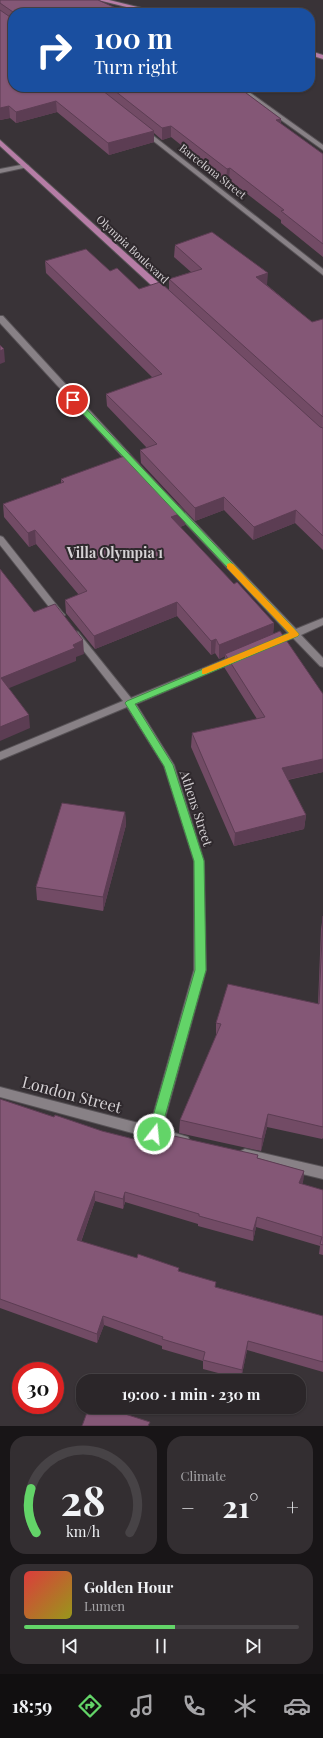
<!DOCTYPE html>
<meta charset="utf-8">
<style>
:root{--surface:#2b2629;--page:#332e31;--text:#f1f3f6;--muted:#a6a5a8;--line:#474346;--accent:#63d468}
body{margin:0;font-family:"Playfair Display",serif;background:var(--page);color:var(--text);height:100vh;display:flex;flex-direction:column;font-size:15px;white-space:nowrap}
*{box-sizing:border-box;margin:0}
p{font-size:13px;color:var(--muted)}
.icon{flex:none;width:22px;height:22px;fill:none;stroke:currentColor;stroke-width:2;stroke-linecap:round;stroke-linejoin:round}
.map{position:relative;height:1426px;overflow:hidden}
.details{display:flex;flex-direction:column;gap:10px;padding:10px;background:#181517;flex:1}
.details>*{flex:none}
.top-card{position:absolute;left:8px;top:8px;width:307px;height:84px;border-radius:16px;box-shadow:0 1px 3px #0004,0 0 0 1px var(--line);background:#1a4fa0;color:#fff;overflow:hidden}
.speed{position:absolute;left:12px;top:1362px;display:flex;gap:8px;font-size:20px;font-weight:700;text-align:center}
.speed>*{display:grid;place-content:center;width:52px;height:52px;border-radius:50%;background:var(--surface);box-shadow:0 1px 3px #0004,0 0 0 1px var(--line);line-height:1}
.speed .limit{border:6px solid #d22;background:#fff;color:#111}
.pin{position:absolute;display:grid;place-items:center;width:34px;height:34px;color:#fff;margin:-17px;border:2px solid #fff;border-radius:50%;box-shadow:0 1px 4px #0007}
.me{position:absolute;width:44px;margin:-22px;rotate:16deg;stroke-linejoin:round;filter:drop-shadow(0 0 3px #0008)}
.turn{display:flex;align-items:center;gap:14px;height:84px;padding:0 20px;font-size:18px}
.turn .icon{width:52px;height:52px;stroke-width:2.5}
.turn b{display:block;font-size:28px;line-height:34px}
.big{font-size:30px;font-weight:700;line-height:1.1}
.details .card{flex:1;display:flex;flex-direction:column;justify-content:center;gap:6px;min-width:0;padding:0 14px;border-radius:16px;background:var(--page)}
.details .dial{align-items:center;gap:0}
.dial svg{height:104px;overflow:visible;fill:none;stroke:var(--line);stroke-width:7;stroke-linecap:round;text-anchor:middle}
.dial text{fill:var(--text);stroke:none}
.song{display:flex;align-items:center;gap:12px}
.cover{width:48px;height:48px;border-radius:6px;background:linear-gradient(135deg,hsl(0 70% 55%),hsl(60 70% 35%))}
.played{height:4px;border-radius:2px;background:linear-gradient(90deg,var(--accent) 55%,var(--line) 55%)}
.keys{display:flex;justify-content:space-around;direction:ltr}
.heat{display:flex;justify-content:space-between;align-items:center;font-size:22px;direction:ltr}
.details .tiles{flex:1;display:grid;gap:10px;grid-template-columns:1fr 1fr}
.card:last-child{grid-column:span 2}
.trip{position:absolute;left:76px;top:1374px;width:230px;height:40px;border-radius:16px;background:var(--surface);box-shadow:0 1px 3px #0004,0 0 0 1px var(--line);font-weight:700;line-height:40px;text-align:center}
.menu{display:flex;height:64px;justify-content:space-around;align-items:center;background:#110f10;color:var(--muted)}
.menu .icon{width:28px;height:28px}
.menu .on{color:var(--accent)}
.menu b{font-size:18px;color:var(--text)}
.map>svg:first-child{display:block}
</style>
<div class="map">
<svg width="323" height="1426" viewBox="0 0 323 1426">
<rect width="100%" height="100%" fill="#393337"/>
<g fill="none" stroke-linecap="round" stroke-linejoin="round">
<g stroke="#575256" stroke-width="2">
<path id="minor" d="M235,87h7l81,58v5z
M142,130h4l177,139v6l-181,-143z
M26,164l3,2 -1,1 -28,6v-4z
M0,316h3l135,147 1,2 -1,2h-6l-132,-144z
M176,505l3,1 117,123 27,-11v7l-22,10 22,23v9l-3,-1 -27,-28 -17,7h-6l-2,-2 2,-2 18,-8 -115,-123 -1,-2z
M0,536l3,1 60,76 2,2 -2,2h-6l-57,-72z
M75,631l3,1 53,66 102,-42h6l2,2 -2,2 -103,44 38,61 30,96 2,109 -44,159 26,8 2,4 -2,4 -4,2 -184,-50v-10l150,39 44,-156v-109l-30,-95 -37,-59 -127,53v-8l123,-51 -51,-65 -2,-2 2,-2z
M245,1149l78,18v12l-82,-20 -2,-4 2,-4z"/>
</g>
<g stroke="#575256" stroke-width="2">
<path id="major" d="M98,0h11l53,13h-11z
M310,51l13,4v4l-13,-4z
M0,140l168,151v4h-6l-162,-149z"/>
</g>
<use href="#minor" fill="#888186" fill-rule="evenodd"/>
<use href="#major" fill="#b67da6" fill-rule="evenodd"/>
</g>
<path fill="#724b65" d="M0,0h98l-85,13v74h225l43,32v5l42,30v103l-42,-34v-3l-52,-40 -3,1 -55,-44 -9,3 -8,-7v9l-45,13 -52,-43 -41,11 -6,-5 -10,2z
M175,245l92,40 45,37 11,-3v231l-28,-27 -42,17 -29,-30 -29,11 -54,-58 -1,-13 7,-2 -40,-42 -1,-12 47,-16 -107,-105 -1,-12 65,10 29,18 30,2v-12l22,-7 -17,-15z
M61,479l124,46 -5,2 54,57 40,39 -1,10 50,61v78l-35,8 18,35 -2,14 -70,17 -43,-99 1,-14 65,-14 -33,-52 1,-11 -6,3 -4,-6 -4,2 -34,-39 -82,33 -29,-36 -1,-13 14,-5 -43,-51 -7,3 -25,-30 -1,-13 58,-21z
M125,812l1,13 -23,86 -66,-11 -1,-13z
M323,916v222l-1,1 -55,-12 -6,24 -82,-18 1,-13 36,-84v-13l102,-19 3,-75z
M0,1099l54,18 48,14 67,17 89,10 46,13 -1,11 -1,2 21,6v65l-4,-1 1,-8 -64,-19 -3,14 -55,-15v-2l-73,-22 -2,7 -28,-8 -14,41 56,16 42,10v3l37,16 107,29v56l-76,-22 -6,29 -38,-10v-8l-41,-12v-3l-58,-21 -7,18 -97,-35z"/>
<path fill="#5c3d53" d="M56,101l1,11 -41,11v-11z
M9,106l1,12 -10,2v-12z
M281,119l-1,11 -4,-10z
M171,126v11l-9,3v-12z
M154,131v11l-45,13 -1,-12z
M230,168l-1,12 -3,1 1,-12z
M268,273l-1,12 -11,4v-12z
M4,349l1,13 -5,2v-13z
M224,497v13l-29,11v-13z
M296,510l-1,13 -42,17 1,-13z
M185,512v13l-14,5v-13z
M35,530l1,14 -7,3 -1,-14z
M177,602v14l-82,33 -1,-13z
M274,623l-1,13 -48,18v2l-6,3v-14z
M216,639l-1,14 -4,2v-14z
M83,640l1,14 -8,3v4l-74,30 -1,-13z
M29,715l1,13 -30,13v-14z
M323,759v13l-42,9 1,-13z
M125,812l1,13 -23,86v-14z
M306,815l-2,14 -70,17 1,-13z
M268,1114l-1,13 -6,24 1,-12z
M304,1171l-1,11 -5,11 1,-10z
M95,1191v10l-17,49 -1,-10z
M125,1192v10l-2,7v-10z
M257,1217l-1,10 -3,14v-10z
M103,1316l1,9 -7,18v-9z
M248,1341l-1,9 -6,29 1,-9z"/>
<path fill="#845776" stroke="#5c3d53" d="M0,0h98l29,13h-114v-1l-13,-9z
M0,10l13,9v68h85l56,44 -46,12 -52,-42 -40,11 -7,-6 -9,2z
M110,87h128l43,32 -5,1 47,34v90l-42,-33 3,-1 -54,-42 -3,1 -56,-43 -9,2z
M212,232l56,41 -12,4 56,45 11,-3v98l-154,-138 33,-10 -27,-24z
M86,249l24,22 7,-3 22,21 21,-7 160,145 3,1v108l-27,-26 -42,17 -30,-30 -29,11 -55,-58 17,-6 -51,-50 56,-20 -117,-113z
M0,345l4,4 -4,2z
M130,454l55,58 -14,5 63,67 3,-2 37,41 -55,22 -3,-6 -5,2 -34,-39 -83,34 -29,-36 22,-9 -52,-61 -7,3 -25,-29 61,-22 -3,-3z
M0,569l34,43 21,-8 28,36 -10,5 2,3 -74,30 28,37 -29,12z
M280,631l43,63v65l-41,9 24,47 -71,18 -43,-100 73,-16 -40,-63z
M62,803l63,9 -22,85 -67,-10z
M323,916v211l-55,-13 -6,25 -82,-19 41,-96 -5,-1 12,-39 91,20z
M0,1099l54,18 1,-2 47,16 67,17 5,-12 84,19 -1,3 47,13 -5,12 24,7v55l-3,-1 2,-7 -65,-20 -4,14 -54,-15v-2l-74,-22 -2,7 -28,-8 -18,49 60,18 1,-4 41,14 -1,3 38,11 -1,5 108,29v46l-75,-21 -6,29 -39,-10 2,-8 -43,-13 1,-2 -60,-21 -6,18 -97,-35z
M89,1407h14l47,15 -2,4h-66z"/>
<path fill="#63d468" stroke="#408a44" d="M71,398h5l223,236 -1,2 -163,68 38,61 31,96 2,109 -46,164 -2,4 -4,2 -4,-2 -2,-4 47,-164 -1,-109 -30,-95 -39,-63 2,-2 162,-68 -218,-232z"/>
<path fill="#f59e0b" d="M230,563l3,1 66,70 -1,2 -93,38h-3v-5l87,-36 -62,-65v-4z"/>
<g text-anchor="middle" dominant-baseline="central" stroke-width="4" stroke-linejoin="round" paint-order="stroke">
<g font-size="11" fill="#d6d2d5" stroke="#2f292d">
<text transform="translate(213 171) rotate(38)">Barcelona Street</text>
<text transform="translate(133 249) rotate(43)">Olympia Boulevard</text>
</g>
<g font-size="13" fill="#d6d2d5" stroke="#2f292d">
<text transform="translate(197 808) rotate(72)">Athens Street</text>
</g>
<g font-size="14" font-weight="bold" fill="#d6d2d5" stroke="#2f292d">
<text x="115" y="552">Villa Olympia 1</text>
</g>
<g font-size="16" fill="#d6d2d5" stroke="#2f292d">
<text transform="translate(72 1094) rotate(15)">London Street</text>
</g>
</g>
</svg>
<div class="speed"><div class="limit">30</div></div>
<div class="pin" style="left:73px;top:400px;background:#d93025"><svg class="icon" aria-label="arrive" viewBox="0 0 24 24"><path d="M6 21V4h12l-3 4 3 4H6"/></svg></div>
<svg class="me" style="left:154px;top:1134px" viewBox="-20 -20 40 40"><circle r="17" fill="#63d468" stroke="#fff" stroke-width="3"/><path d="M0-11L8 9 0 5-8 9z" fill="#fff"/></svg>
<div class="trip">19:00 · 1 min · 230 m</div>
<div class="top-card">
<div class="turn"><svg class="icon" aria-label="right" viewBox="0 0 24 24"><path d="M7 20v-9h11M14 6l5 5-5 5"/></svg><div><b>100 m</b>Turn right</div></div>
</div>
</div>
<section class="details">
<div class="tiles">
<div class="card dial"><svg viewBox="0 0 100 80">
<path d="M14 69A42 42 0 1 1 86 69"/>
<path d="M14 69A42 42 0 0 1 10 35" stroke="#63d468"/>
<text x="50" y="56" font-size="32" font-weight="700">28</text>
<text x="50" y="72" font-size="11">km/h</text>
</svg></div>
<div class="card"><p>Climate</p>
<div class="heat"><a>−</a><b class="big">21°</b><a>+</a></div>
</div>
<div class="card">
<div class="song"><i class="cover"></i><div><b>Golden Hour</b><p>Lumen</p></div></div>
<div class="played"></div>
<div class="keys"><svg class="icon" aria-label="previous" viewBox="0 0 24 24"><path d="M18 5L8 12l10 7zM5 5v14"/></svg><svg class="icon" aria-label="pause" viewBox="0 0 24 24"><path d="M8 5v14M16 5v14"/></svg><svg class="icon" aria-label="next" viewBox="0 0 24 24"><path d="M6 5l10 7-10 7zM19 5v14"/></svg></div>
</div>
</div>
</section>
<nav class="menu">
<b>18:59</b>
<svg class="icon on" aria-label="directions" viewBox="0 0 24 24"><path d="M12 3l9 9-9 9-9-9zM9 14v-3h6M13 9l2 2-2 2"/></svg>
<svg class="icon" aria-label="music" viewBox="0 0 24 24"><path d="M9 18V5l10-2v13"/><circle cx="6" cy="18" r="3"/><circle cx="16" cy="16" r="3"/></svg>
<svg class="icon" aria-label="phone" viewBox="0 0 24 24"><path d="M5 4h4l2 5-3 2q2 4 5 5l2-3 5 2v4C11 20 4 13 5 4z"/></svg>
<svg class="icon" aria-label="climate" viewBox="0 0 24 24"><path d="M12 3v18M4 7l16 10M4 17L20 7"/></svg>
<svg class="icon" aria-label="car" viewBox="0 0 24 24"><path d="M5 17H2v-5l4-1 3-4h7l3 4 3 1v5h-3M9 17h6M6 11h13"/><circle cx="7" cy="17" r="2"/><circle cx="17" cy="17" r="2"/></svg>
</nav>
